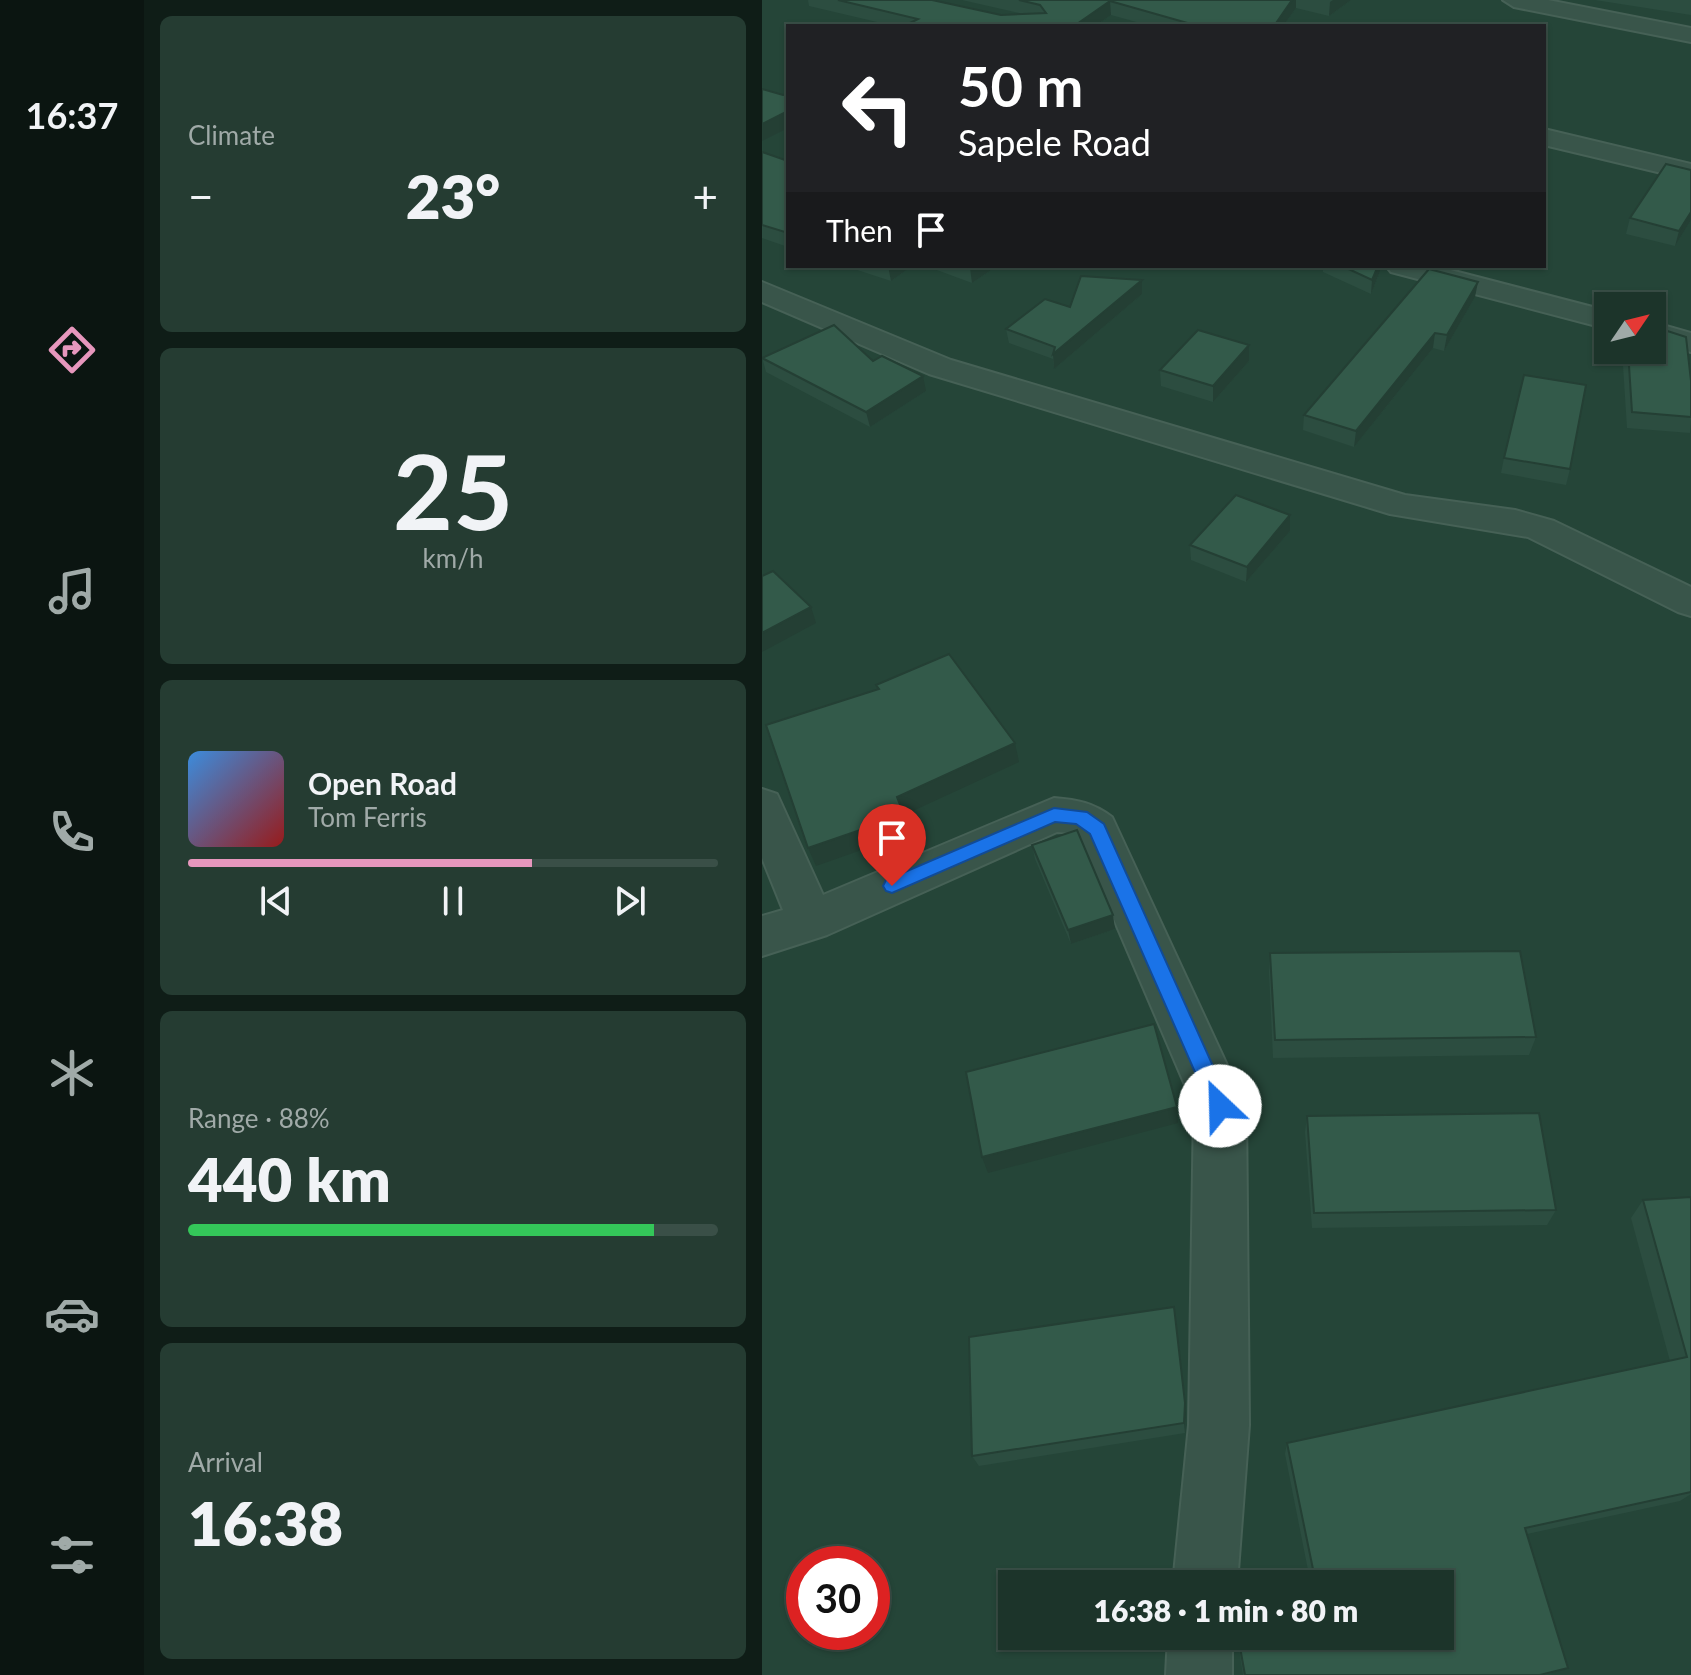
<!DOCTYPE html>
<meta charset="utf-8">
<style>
:root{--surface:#1c342a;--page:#253c32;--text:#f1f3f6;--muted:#a0aaa8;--line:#3a4f47;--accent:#e797bd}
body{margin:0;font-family:Lato,sans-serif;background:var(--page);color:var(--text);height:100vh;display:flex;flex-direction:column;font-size:30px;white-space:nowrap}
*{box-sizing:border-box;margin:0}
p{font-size:26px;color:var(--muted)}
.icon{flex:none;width:44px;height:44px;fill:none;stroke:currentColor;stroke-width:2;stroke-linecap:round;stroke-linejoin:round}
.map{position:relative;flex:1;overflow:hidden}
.drawer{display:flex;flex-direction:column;gap:16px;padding:16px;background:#0f1d17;width:618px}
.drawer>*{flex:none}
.guide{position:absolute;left:24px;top:24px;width:760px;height:244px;border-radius:0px;box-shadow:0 2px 6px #0004,0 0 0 2px var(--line);background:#202124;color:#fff;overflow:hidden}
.needle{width:52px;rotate:55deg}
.fabs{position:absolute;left:832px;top:292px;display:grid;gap:16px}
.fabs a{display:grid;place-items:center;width:72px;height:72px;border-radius:0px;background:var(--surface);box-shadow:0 2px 6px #0004,0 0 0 2px var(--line);font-size:40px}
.speed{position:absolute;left:24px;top:1546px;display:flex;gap:16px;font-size:40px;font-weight:700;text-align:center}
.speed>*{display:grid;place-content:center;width:104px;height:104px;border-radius:50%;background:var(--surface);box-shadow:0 2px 6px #0004,0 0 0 2px var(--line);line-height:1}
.speed .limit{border:12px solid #d22;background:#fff;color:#111}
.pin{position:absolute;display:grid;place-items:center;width:68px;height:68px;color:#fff;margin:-82px -34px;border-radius:50% 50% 50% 0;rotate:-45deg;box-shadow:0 0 8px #0007}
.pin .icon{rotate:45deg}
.me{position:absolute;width:88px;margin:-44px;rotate:336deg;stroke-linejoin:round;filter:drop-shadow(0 0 6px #0008)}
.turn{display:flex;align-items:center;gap:28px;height:168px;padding:0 40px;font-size:36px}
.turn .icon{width:104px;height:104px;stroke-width:2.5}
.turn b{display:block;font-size:56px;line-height:68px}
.then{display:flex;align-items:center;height:76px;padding:0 40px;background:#0003;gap:16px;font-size:30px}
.big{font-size:60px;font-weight:800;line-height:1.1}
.drawer .widget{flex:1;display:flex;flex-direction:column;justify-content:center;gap:12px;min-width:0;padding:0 28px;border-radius:12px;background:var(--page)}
.drawer .dial{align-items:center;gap:0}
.dial b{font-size:104px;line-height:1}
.song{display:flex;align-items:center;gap:24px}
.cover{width:96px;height:96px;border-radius:12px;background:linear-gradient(135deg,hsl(210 70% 55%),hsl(0 70% 35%))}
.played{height:8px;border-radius:4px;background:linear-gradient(90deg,var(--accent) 65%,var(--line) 65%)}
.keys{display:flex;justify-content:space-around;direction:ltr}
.heat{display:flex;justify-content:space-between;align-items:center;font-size:44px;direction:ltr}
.charge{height:12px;border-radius:6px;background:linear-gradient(90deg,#34c759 88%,var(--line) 0)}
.trip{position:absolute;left:236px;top:1570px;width:456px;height:80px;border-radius:0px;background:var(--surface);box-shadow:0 2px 6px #0004,0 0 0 2px var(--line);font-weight:800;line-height:80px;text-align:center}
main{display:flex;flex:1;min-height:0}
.dock{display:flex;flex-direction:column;width:144px;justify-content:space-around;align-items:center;background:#0b1511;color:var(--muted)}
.dock .icon{width:56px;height:56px}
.dock .active{color:var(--accent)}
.dock b{font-size:36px;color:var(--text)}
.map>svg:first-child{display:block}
</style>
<main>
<nav class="dock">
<b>16:37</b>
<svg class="icon active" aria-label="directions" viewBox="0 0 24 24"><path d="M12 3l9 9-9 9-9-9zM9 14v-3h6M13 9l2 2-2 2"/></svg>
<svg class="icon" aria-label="music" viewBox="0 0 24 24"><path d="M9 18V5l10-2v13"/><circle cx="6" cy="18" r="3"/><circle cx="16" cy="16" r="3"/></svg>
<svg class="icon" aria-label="phone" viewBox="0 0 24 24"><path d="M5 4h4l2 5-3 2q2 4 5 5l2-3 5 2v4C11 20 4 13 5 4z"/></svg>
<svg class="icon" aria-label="climate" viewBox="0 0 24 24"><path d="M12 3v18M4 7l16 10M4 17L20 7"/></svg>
<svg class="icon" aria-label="car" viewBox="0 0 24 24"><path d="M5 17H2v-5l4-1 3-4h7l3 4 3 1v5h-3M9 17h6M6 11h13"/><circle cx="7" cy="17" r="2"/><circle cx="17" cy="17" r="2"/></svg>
<svg class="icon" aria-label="filters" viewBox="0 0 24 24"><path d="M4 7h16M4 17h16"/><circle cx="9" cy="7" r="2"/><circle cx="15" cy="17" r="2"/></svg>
</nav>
<section class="drawer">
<div class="widget"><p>Climate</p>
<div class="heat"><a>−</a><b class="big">23°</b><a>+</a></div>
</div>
<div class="widget dial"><b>25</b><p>km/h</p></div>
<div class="widget">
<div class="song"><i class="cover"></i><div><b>Open Road</b><p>Tom Ferris</p></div></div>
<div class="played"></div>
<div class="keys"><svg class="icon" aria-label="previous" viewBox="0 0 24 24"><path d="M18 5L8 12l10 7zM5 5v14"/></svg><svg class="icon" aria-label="pause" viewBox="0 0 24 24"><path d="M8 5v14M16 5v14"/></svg><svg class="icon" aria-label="next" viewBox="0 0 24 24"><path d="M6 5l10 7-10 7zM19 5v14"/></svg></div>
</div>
<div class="widget"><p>Range · 88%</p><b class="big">440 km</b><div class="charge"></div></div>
<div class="widget"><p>Arrival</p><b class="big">16:38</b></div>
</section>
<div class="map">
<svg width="929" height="1675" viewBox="0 0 929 1675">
<rect width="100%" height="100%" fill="#254538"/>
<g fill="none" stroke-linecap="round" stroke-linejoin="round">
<g stroke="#466156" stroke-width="4">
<path id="minor" d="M741,0h45l143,28v14l-177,-35z
M782,129l147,35v16l-147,-35z
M624,266h49l173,45v18l-217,-57z
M0,282l189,78 454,135 110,15 39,11 137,66v29l-13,-4 -150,-75 -138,-23 -461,-140 -167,-72z
M890,322l39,11v19l-39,-11z
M0,789l15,5 46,101 231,-97c24,2 39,5 58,19l134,289 3,319 -12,159h-64l16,-159 5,-319 -114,-266 -9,-7 -14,-1 -230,103 -65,21v-40l21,-6 -21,-52z
M406,1636h64v39h-66z"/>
</g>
<use href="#minor" fill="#39554a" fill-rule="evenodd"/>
</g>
<path fill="#2c4d40" d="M46,0h124l69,15 23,-1 -62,-14h389l-22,16 -33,-8 -13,18h-132l-40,-11 -16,11h-201l-85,-20z
M833,0h96v15z
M0,152l26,9v86l-26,-9z
M868,218l61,2 -16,26 -49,-12z
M83,266h67l-21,15z
M164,266h71l-25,17z
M561,266h59l-11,28 -48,-22z
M380,294l-88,75 -1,-10 -44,-16 -3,-14 64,-22z
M713,297l-31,54 -11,-3 -79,99 -51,-17 1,-15z
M860,350h30l39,67 -1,16 -63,-5z
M0,357l111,4 53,30 -56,36 -104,-55z
M487,361l-36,41 -52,-16 -1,-16z
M742,458l66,11 -4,16 -65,-12z
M528,515v16l-44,51 -55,-22 -1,-15z
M270,845l83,84 -44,15 -36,-85z
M508,953l266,84 -7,18 -256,3 -4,-86z
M545,1116l249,94 -9,15 -235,3 -7,-96z
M929,1197v297l-11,7 -153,33 41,134 -22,7h-303l-6,-39h203l-131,-61 -24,-121 2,-11 383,-82 -39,-143 12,-18z
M424,1413l-1,20 -206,33 -7,-10z"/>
<path fill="#243f34" d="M530,0h4v8l-13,18h-9z
M571,0h18l-22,16 1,-14z
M348,1l1,14 -16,11h-21z
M26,111v17l-26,13v-17z
M929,212v8l-16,26 4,-15z
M126,266h24l-21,15z
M210,266h25l-25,17 -2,-15z
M616,266h4l-11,28 1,-14z
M380,280v14l-88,75 -1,-15z
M716,282l-3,15 -31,54 3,-16z
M673,333l-2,15 -79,99 2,-16z
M487,345v16l-36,41v-16z
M161,376l3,15 -56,36 -4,-15z
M528,515v16l-44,51 1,-15z
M49,607l5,16 -54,29v-19z
M253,743l4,19 -115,53 6,18 -94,33 -8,-18 89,-51z
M351,915l2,14 -44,15 -3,-14z
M415,1107l1,16 -190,50 -6,-16z
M423,1403l1,10 -1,20 -1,-10z"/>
<path fill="#335a4a" stroke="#243f34" stroke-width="2" d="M76,0h94l69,15 45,-2 -6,-8 -21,-5h273l-18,26h-76l-88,-25 -36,25h-170l14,-7z
M0,89l21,6 5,-1v17l-26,13z
M0,152l26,9v72l-26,-8z
M904,164l25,6v42l-12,19 -49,-13z
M580,266h36l-6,14z
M667,269l49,13 -31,53 -12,-2 -79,98 -52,-16z
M319,276l61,4 -89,74 2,-7 -49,-18 39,-30 25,8z
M72,325l39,36 9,-5 41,20 -57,36 -104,-54z
M890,326l34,11 5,44v36l-59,-5 -4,-62h24z
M436,330l51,15 -36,41 -53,-16z
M762,375l62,10 -16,84 -66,-11z
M474,495l54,20 -43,52 -57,-22z
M11,571l38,36 -49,26v-57z
M187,654l66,89 -118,54 7,18 -96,33 -42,-123 113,-36 -3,-4z
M315,830l36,85 -45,15 -36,-85z
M758,951l16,86 -261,3 -5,-87z
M392,1024l23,83 -195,50 -16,-85z
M777,1113l17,97 -242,3 -7,-97z
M929,1197v295l-166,36 43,140 -28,7h-295l-7,-39h202v-52h-171l45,-10 -27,-131 400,-86 -44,-157z
M412,1307l11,96 -1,20 -212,33 -3,-119z"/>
<path fill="#1a73e8" stroke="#114b97" stroke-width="2" d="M292,808l33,4 17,12 127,282 -3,7 -8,3 -7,-3 -123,-279 -14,-10 -21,-2 -163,71 -6,-2 -3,-5 3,-6z"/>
</svg>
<div class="fabs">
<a><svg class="needle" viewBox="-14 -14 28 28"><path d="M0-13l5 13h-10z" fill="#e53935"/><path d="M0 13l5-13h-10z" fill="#a0aaa8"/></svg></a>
</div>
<div class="speed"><div class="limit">30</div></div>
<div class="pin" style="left:130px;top:886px;background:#d93025"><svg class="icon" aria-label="arrive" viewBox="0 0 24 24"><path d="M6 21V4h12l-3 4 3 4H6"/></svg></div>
<svg class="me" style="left:458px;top:1106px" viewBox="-20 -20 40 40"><circle r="19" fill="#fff"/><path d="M0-13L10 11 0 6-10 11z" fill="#1a73e8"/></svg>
<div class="trip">16:38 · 1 min · 80 m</div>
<div class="guide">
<div class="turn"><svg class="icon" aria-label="left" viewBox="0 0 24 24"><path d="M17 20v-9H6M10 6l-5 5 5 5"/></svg><div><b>50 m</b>Sapele Road</div></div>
<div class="then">Then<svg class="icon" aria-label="arrive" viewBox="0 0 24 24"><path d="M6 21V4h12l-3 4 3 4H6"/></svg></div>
</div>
</div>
</main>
